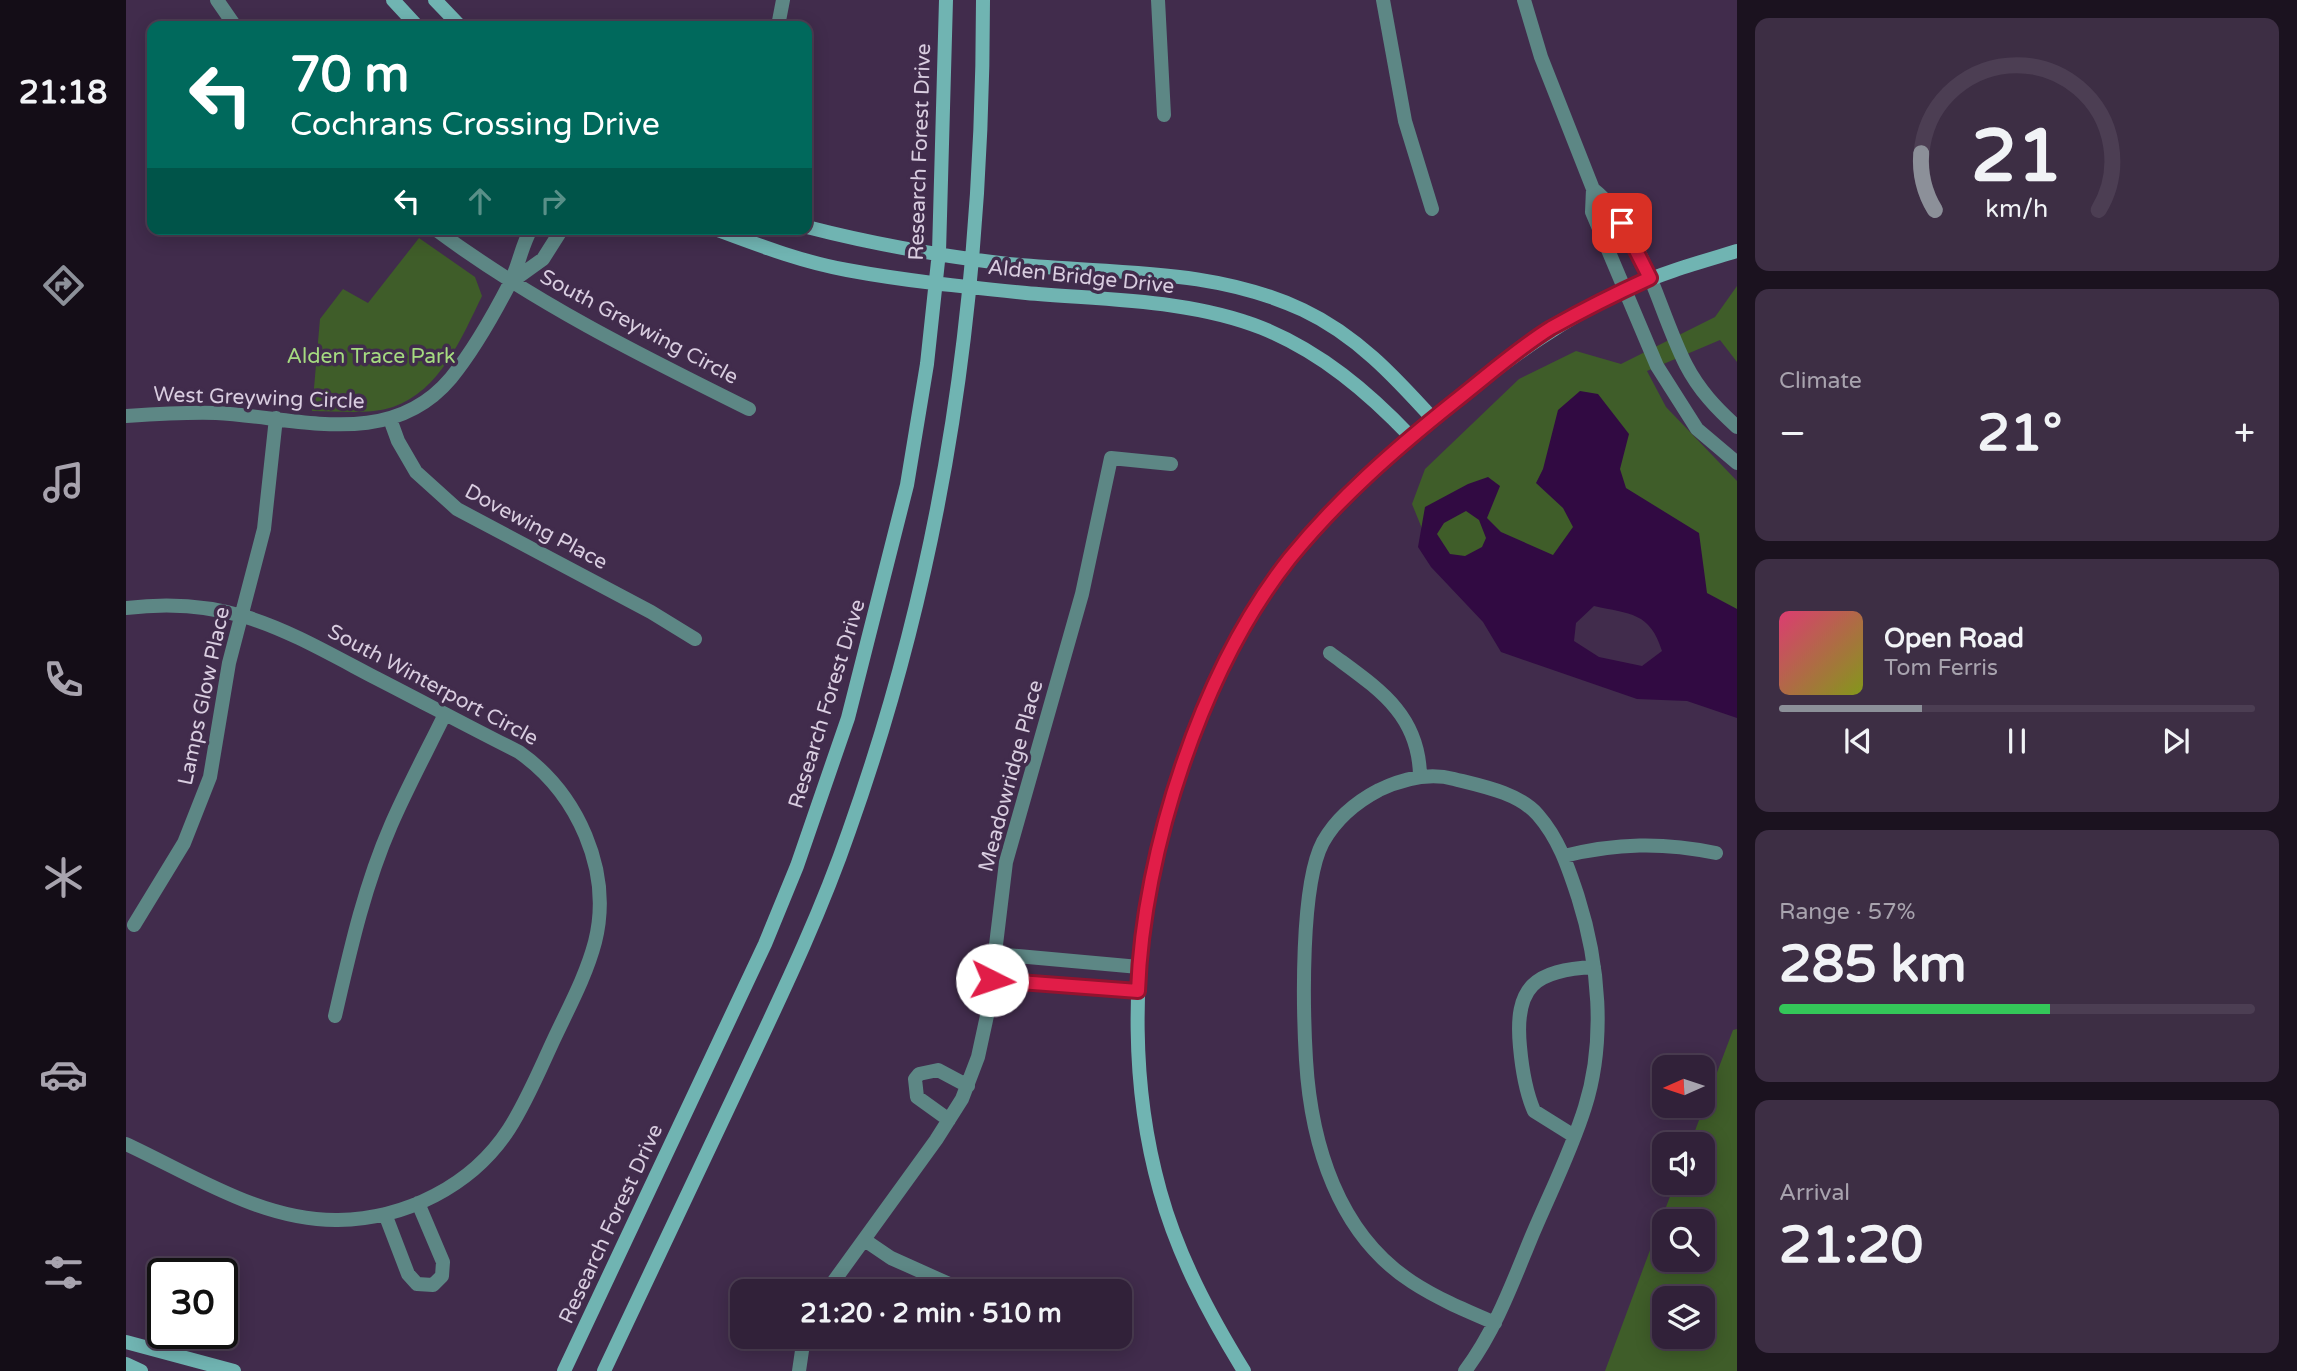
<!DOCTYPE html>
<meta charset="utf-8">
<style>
:root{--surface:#312139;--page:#3d2e44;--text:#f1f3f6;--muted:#a8a3ae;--line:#4c3e53;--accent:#8c9099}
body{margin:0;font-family:"Varela Round",sans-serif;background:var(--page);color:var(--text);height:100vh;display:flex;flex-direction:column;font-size:26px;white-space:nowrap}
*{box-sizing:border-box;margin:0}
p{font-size:23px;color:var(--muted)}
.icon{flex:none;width:38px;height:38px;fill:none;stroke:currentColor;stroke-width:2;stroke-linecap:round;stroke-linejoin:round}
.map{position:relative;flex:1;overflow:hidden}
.sheet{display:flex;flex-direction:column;gap:18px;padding:18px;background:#1b121f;width:560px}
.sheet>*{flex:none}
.hud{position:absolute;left:21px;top:21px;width:665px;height:214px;border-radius:14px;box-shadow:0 4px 18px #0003,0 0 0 2px var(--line);background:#00695c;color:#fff;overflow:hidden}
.needle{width:46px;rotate:267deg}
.fabs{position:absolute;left:1526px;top:1055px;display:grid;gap:14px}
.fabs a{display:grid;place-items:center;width:63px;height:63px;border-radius:14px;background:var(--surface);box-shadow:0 4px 18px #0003,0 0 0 2px var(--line);font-size:35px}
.speed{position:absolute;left:21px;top:1258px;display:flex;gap:14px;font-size:35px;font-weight:700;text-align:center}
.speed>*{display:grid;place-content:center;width:91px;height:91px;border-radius:50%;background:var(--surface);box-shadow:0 4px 18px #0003,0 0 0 2px var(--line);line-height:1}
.speed .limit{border:4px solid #111;border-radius:10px;background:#fff;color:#111}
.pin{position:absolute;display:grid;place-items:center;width:60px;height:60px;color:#fff;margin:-30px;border-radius:14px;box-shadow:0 4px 10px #0006}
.me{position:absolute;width:77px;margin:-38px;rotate:94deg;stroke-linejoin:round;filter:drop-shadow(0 0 5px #0008)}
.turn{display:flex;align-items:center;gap:24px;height:147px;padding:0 28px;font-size:32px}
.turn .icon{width:91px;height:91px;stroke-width:2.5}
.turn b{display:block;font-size:49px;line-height:60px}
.lanes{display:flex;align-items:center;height:66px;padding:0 28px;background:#0003;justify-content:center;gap:35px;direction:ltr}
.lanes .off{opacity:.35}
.big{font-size:52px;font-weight:800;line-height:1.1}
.sheet .card{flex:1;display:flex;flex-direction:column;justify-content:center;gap:10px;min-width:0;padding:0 24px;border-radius:14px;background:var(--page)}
.sheet .dial{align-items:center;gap:0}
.dial svg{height:182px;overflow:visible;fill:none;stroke:var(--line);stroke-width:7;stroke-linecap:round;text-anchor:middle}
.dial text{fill:var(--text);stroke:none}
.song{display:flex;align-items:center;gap:21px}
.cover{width:84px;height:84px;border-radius:10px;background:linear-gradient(135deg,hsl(340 70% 55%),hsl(70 70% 35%))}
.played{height:7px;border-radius:4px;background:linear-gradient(90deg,var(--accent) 30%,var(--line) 30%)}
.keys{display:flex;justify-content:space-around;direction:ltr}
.heat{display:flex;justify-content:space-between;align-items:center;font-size:38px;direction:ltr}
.charge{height:10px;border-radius:5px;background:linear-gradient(90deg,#34c759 57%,var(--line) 0)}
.trip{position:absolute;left:604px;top:1279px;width:402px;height:70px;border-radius:14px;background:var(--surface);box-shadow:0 4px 18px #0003,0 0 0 2px var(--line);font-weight:800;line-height:70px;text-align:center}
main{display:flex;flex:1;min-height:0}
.tab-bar{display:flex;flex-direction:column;width:126px;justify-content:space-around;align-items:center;background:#140d17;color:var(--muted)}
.tab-bar .icon{width:49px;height:49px}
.tab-bar .on{color:var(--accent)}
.tab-bar b{font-size:32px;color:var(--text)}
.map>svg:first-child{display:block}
</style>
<main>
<nav class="tab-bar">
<b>21:18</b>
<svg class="icon on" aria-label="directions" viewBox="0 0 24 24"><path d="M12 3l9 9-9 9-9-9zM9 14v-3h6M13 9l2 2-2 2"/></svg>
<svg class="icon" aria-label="music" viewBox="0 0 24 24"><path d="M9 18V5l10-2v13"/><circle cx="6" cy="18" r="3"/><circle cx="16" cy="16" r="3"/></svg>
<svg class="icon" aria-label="phone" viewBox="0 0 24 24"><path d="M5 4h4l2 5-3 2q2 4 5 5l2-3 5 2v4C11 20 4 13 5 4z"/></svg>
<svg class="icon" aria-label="climate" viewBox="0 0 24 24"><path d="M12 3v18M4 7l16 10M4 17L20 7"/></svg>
<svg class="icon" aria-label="car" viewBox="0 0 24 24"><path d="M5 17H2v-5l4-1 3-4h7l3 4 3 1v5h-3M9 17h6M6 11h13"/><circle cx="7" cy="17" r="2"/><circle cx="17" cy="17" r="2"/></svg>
<svg class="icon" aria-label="filters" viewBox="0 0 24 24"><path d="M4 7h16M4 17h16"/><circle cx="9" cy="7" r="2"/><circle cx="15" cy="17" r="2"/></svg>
</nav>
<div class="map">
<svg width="1611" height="1371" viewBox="0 0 1611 1371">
<rect width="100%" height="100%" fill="#412c4c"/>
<path fill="#3f5d29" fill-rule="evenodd" d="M293,238l56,39 7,19c-20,41 -42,95 -89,111 -24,8 -56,4 -81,4l8,-92 23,-30 25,14z
M1611,286v76l-17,-22 -73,31 19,36 71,74v206l-83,-87 -203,-36 -24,-23 -15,-37 13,-35 94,-90 57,-28 45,13 94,-47z
M1611,1029v342h-132l70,-188h28v-39h-13l43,-114zM1538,1222h39v38h-39zM1538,1298h39v39h-39z"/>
<path fill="#310a42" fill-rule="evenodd" d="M1454,391l18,3 31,40 -9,35 6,19 73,45 8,60 30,16v109l-50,-17 -50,-2 -136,-47 -18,-30 -52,-55 -13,-20 7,-40 43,-23 20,-7 12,9 -13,32 14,14 52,23 20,-28 -10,-19 -27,-25 7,-14 15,-59zM1340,511l13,9 7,18 -4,9 -17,9 -15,-2 -13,-20 7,-11zM1468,606c36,8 56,6 68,45l-20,15 -43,-9 -25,-16 2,-18z"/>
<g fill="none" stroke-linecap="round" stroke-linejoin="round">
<path stroke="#5d8785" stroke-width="14" d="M91,0l18,26
M1032,0l6,115
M1257,0l22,121 27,88
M1398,0l17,57 52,132 -1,23 65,154 40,63 40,34
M652,26l5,-26
M1467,189c49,38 65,121 93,176 13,25 30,43 51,62
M309,229c98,73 205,126 314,180
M385,282l32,-23 19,-30
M0,416c30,-2 60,-4 90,-3 81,4 174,38 235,-35 22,-27 43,-64 59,-95 9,-18 11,-36 21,-54
M264,419l8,22 18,31 41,37 194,103 44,27
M0,608c103,-13 159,22 246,68 49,25 97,51 147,76 58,41 94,118 76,190 -9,34 -26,65 -41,97 -14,30 -27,62 -45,90 -37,57 -104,90 -171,91 -76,1 -145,-45 -212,-76
M1204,653c47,35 89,60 90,123
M1438,856c52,-13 99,-14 152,-3
M8,925l50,-82 26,-66 19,-114 35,-134 12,-111
M869,954l144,13
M866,980l146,11
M209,1016c15,-65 29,-129 56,-191 16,-37 36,-74 54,-111
M823,1120l-32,-23 -2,-18 4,-5 19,-4 30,16
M1448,1136l-40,-25c-9,-21 -12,-42 -14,-64 -6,-61 15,-77 74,-80
M259,1214l23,60 9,10 16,1 9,-9 1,-14 -25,-59
M740,1241l25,17 76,34
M700,1292l110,-152 26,-41 16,-42 10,-46 18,-149 76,-268 29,-136 60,6
M947,1337l16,7
M673,1371l5,-34
M1339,1371c30,-40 47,-87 66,-133 18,-43 40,-86 54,-131 21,-67 14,-144 -7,-210 -10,-30 -19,-58 -40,-82 -19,-22 -56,-29 -84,-36 -26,-7 -51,0 -75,11 -23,12 -43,29 -56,52 -23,43 -20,168 -17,218 5,84 32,174 106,222 26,17 55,29 83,41"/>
<path stroke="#70b4b2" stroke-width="14" d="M267,0l24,26
M309,0l25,26
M681,227c62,16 129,28 193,36 103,12 207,2 303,47 53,25 91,66 130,109
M589,229c43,16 87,33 132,41 59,11 119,17 179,23 77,7 163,6 236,35 59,24 106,64 149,109
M0,1342l108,29
M0,1364l15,7
M438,1371l201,-427 32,-78 51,-148 59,-233 20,-121 12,-112 7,-252
M478,1371c45,-96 91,-192 136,-288 39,-83 79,-165 109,-252 97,-273 134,-542 134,-831
M1118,1371c-35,-57 -66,-115 -84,-180 -58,-207 1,-458 127,-629 47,-63 108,-114 169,-162 56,-43 109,-83 173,-112 35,-16 72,-26 108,-37"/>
</g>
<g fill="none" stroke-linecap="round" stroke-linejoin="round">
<g stroke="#92132f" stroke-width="18">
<path id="route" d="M866,980l146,11c5,-140 64,-322 152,-433 48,-59 105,-109 164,-156 32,-25 63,-53 97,-74 32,-18 66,-35 99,-50l-28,-55"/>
</g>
<use href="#route" stroke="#e11d48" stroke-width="12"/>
</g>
<g text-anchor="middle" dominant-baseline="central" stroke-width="7" stroke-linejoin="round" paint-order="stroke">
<g font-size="21" fill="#d9cde0" stroke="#412c4c">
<text transform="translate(794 152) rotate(-88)">Research Forest Drive</text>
<text transform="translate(955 277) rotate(6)">Alden Bridge Drive</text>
<text transform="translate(513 327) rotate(28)">South Greywing Circle</text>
<text transform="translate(133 398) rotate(2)">West Greywing Circle</text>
<text transform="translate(410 527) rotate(28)">Dovewing Place</text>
<text transform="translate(307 685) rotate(28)">South Winterport Circle</text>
<text transform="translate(78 696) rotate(-78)">Lamps Glow Place</text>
<text transform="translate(701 704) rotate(-73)">Research Forest Drive</text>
<text transform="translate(885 776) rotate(-75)">Meadowridge Place</text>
<text transform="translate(485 1224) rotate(-65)">Research Forest Drive</text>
</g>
<g font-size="21" fill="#a5da80" stroke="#412c4c">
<text x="245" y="356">Alden Trace Park</text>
</g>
</g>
</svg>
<div class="fabs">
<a><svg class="needle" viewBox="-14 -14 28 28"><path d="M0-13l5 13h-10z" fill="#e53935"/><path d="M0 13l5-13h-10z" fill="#a8a3ae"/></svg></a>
<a><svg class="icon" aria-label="sound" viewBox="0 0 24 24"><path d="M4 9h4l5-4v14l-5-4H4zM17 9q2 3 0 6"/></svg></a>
<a><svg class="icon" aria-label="search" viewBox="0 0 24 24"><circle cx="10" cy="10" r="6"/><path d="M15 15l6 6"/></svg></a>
<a><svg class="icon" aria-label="layers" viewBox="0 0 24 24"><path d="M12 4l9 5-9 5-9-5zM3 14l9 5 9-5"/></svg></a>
</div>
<div class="speed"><div class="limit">30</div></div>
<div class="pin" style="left:1496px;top:223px;background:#d93025"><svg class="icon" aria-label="arrive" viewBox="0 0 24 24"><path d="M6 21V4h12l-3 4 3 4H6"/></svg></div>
<svg class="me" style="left:866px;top:980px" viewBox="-20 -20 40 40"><circle r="19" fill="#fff"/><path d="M0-13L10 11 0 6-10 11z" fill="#e11d48"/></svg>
<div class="trip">21:20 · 2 min · 510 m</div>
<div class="hud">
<div class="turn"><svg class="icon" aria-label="left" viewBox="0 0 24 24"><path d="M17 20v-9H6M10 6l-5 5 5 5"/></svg><div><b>70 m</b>Cochrans Crossing Drive</div></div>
<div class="lanes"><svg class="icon" aria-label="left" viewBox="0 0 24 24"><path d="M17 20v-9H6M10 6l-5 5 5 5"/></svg><svg class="icon off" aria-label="ahead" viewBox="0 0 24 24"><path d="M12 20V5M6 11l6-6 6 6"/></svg><svg class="icon off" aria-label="right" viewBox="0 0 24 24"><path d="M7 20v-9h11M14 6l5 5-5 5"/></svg></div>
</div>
</div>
<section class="sheet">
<div class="card dial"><svg viewBox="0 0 100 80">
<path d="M14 69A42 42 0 1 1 86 69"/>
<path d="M14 69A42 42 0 0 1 8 44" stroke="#8c9099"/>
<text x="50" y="56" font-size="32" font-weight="700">21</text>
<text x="50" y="72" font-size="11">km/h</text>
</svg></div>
<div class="card"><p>Climate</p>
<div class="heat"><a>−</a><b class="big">21°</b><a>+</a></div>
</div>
<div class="card">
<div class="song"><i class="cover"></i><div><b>Open Road</b><p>Tom Ferris</p></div></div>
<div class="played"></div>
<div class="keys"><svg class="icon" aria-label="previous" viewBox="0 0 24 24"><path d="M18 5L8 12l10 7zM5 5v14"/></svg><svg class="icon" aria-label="pause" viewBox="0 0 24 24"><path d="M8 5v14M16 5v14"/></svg><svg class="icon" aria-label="next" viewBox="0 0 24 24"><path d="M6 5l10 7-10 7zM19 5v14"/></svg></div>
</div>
<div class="card"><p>Range · 57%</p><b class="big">285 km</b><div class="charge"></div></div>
<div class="card"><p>Arrival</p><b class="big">21:20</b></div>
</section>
</main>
